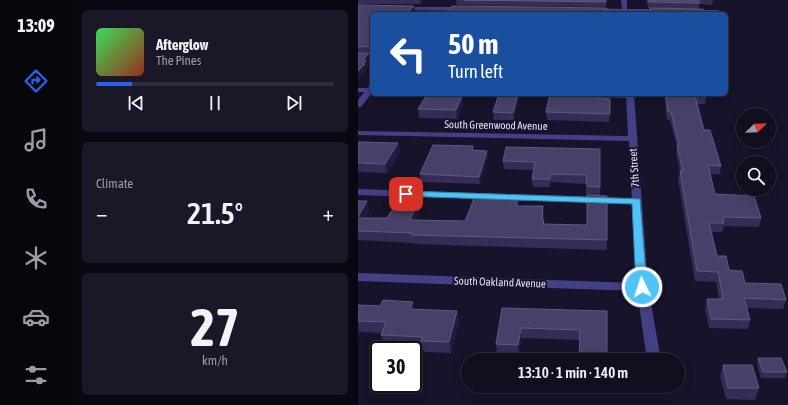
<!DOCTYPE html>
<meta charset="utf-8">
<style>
:root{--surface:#110e20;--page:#1a1729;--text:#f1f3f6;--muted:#9c9ca5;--line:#302e3e;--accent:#2563eb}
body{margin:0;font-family:"Asap Condensed",sans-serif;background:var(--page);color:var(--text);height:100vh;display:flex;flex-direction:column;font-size:15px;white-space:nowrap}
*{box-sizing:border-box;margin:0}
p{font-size:13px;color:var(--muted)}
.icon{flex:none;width:22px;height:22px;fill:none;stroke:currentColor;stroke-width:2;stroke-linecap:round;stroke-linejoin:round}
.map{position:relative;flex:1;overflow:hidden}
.drawer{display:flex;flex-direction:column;gap:10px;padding:10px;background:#090812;width:286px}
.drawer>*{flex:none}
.hud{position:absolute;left:12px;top:12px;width:358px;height:84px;border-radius:6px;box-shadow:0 2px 10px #0003,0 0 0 1px var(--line);background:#1a4fa0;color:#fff;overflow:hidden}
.needle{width:26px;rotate:67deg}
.fabs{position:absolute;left:378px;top:108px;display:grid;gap:8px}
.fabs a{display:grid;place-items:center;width:40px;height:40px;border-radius:50%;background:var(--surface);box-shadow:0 2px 10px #0003,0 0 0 1px var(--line);font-size:20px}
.speed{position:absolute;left:12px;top:341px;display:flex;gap:8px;font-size:20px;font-weight:700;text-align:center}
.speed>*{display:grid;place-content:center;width:52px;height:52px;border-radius:50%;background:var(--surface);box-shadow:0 2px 10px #0003,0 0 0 1px var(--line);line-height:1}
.speed .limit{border:2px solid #111;border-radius:6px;background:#fff;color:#111}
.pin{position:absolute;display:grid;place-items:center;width:34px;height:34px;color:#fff;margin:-17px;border-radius:8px;box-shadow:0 2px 6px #0006}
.me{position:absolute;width:44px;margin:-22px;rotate:356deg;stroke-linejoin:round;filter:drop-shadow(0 0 3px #0008)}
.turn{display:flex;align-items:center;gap:14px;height:84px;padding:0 12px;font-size:18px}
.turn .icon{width:52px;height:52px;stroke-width:2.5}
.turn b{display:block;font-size:28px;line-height:34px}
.big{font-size:30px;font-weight:600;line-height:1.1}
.drawer .card{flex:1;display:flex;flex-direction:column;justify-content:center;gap:6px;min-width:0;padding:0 14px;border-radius:6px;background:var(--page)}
.drawer .dial{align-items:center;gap:0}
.dial b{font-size:52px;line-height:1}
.song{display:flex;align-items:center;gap:12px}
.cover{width:48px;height:48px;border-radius:6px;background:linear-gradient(135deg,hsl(130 70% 55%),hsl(10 70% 35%))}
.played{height:4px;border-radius:2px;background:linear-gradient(90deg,var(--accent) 15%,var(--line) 15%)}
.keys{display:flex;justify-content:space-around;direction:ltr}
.heat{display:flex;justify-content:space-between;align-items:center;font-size:22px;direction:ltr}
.trip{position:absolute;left:103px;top:353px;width:224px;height:40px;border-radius:20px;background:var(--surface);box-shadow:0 2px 10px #0003,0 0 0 1px var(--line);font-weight:600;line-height:40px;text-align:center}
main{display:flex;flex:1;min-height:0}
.tabs{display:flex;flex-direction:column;width:72px;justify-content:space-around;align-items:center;background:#07060d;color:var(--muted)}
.tabs .icon{width:28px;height:28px}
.tabs .active{color:var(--accent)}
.tabs b{font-size:18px;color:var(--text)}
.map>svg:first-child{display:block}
</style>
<main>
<nav class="tabs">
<b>13:09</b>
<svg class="icon active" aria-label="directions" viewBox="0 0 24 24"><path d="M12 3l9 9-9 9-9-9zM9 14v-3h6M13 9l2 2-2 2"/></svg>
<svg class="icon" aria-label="music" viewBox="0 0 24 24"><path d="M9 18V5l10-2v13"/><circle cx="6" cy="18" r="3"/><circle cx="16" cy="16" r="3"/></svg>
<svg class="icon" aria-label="phone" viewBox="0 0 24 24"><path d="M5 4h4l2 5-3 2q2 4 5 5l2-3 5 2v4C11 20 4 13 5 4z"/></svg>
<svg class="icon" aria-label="climate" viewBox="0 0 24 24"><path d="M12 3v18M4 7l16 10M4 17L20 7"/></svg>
<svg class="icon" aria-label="car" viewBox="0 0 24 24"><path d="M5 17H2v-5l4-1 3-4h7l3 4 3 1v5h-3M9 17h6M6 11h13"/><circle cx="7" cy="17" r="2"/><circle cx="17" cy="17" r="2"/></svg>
<svg class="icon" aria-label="filters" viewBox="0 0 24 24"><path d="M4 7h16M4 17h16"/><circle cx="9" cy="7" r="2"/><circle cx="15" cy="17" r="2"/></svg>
</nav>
<section class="drawer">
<div class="card">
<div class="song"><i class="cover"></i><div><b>Afterglow</b><p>The Pines</p></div></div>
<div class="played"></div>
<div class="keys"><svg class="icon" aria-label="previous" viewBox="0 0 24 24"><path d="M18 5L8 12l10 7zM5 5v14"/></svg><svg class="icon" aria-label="pause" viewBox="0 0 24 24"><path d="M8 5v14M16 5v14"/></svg><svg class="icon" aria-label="next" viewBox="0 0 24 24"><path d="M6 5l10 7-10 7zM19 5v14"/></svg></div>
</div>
<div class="card"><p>Climate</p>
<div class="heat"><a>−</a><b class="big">21.5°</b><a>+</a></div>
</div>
<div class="card dial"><b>27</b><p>km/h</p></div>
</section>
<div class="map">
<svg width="430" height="405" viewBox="0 0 430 405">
<rect width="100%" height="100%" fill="#17132a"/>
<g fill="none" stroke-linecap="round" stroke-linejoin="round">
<path fill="#434186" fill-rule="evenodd" d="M0,88h14v4h-14z
M180,94h28c-6,4 -22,4 -28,0z
M223,94h50l3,2 -4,2 -46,-1h-3z
M0,189l278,9 5,3 -5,3 -278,-9z"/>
<path fill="#434186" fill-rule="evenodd" d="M263,0h6v9h35l3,2 -3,2 -34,-1v2h-6v-2h-28l-3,-2 3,-2 28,1z
M42,7h64l3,2 -3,2 -62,-1 -2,-1z
M360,10l3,2 -1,1 -28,1 -3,-2 3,-2z
M0,54h14v4h-14z
M11,86h3v7l-11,14h-3v-7z
M268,94h8l14,193 13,73h-14l-10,-69 -279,-10v-8l278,10 -7,-142 -271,-6v-4l270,5z"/>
</g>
<path fill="#352d57" d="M0,0h66l-3,4h-63z
M98,0h150v7l-149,-2z
M289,0h66l-1,5 -13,-1v4h-51z
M0,5l57,6 -43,3v38l-13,1h10l1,7 -3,3 1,3 -2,2v2l-8,9z
M141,94h21l-6,26h-20l-1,-8z
M306,94h53v3h-11l-1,7h-8l7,26 17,36 -1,8h-10l5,20 46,24 -2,9 -35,-1 -2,6h-10l5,24 12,14 16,13 41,17 -3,9 -36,-1 3,12 -2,9 -39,-1 -4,-20 2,-9h12l-3,-17 -21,-1 -17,-102 2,-8 -4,-18 1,-6 -7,-27h-3z
M240,98l12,1 -1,23 -62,-2 -1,-8z
M105,105l-6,14 -38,-1 -1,-9z
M0,142l40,1 2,9 -13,21 -29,-1z
M242,149v46h-14v-11l-36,-2v5h-17l-1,-8 2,-9 -30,-1 -1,-8z
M115,150l15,8 -8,26 -59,-2 -1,-8z
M62,197l2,9 -6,14 49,1 53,-24 1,9 25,9 -1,5 1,4 63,16v10l-193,-6v-1l-56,-3v-39l11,9 -4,8h22z
M0,305l57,5 42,1 2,11 -8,31 -27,-1 -1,-4 -39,-2 -3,-11 1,-2 -22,-1 -2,5z
M144,308l105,3 -27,29 -59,-2 -2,17 -22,-1 -1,-10z
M400,358l29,14 -2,6h-24l-4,-14z
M365,365l36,23 -4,12 -29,-1 -6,-23z"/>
<path fill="#211b3d" d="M62,0h4l-3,4z
M56,6l1,5 -2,3h-7z
M11,53l1,7 -3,3 1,3 -2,2v2l-8,9v-8l5,-11z
M160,94h2l-6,26 -1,-7z
M104,96l1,9 -6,14 -1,-9z
M40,143l2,9 -13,21 -2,-9z
M129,151l1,7 -8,26 -1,-7z
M62,197l2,9 -10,23 -2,-9z
M160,197l1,9h-3z
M9,201l2,9 -9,17 -2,-7v-3z
M185,206l1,9 -2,14v-9z
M55,302l3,11 -6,-4z
M99,311l2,11 -8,31 -2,-11z
M0,326l2,6 -2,5z
M163,328v10l-2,17 -1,-10z"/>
<path fill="#474068" stroke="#605980" d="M106,0h142v2z
M290,0h50l2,3 -52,-1z
M0,5l56,1 -8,8h-34v35l-1,-3 -13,1z
M94,6l154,2 1,6h-160z
M292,8l53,1 3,5h-55z
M0,53h11l-6,7h3l-3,4h2l-7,7z
M141,94h19l-5,19 -20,-1z
M192,94h48v4l12,1v15l-64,-2z
M308,94h39l1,3 -11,-1 9,34h6l11,36 -13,-1 7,29 39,2 7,22 -38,-1 1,6h-15l8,33h9l3,14 13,1 3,12 36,1 5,16 -42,-2 6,22 -39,-1 -4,-20h16l-5,-27 -21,-1 -17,-100h3l-6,-26h2l-8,-33h-3z
M68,96h36l-6,14 -38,-1z
M0,142l40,1 -13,21 -27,-1z
M75,145l40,1 -1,4 15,1 -8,26 -59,-3z
M148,147l94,2v38l-13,-1 -1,-11 -36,-1v5h-18l3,-17 -32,-1z
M229,195l20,1v44l-195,-5 1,-2 -55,-2v-13h29l14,-22 19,1 -10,23 55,1 10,-25 28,1h15l-2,9h27l-1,14h2l-1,4 44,1z
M0,201h9l-9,16z
M25,300l30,2 -3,7 47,2 -8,31 -28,-1 2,-4 -42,-2 5,-13 -28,-1v-16l22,1z
M144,308l105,3v49h-28l1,-30 -59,-2 -3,17 -22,-1z
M119,354l20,1 -1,5h-20z
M400,358h23l6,14h-24z
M365,365h29l7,23h-31z"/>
<path fill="#4fc3f7" stroke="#337fa1" d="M48,191l234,8 7,88 -5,4 -6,-4 -4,-83 -230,-8 -1,-2z"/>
<g text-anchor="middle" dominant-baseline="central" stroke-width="4" stroke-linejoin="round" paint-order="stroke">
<g font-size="11" fill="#e1defd" stroke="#17132a">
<text transform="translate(138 125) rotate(1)">South Greenwood Avenue</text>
<text transform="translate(276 168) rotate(-94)">7th Street</text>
<text transform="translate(142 282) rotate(2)">South Oakland Avenue</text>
</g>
</g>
</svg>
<div class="fabs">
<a><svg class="needle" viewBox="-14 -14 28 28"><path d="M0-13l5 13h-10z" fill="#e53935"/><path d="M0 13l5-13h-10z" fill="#9c9ca5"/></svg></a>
<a><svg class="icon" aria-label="search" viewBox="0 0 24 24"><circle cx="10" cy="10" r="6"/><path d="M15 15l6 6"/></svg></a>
</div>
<div class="speed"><div class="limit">30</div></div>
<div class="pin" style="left:48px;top:194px;background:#d93025"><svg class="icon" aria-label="arrive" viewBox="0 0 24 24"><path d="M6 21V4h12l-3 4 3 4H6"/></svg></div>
<svg class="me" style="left:284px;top:287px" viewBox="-20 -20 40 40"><circle r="17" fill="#4fc3f7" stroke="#fff" stroke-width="3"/><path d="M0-11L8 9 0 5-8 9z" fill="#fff"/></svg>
<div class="trip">13:10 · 1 min · 140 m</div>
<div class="hud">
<div class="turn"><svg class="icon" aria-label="left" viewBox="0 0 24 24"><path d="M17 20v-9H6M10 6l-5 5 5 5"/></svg><div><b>50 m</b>Turn left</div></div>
</div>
</div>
</main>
